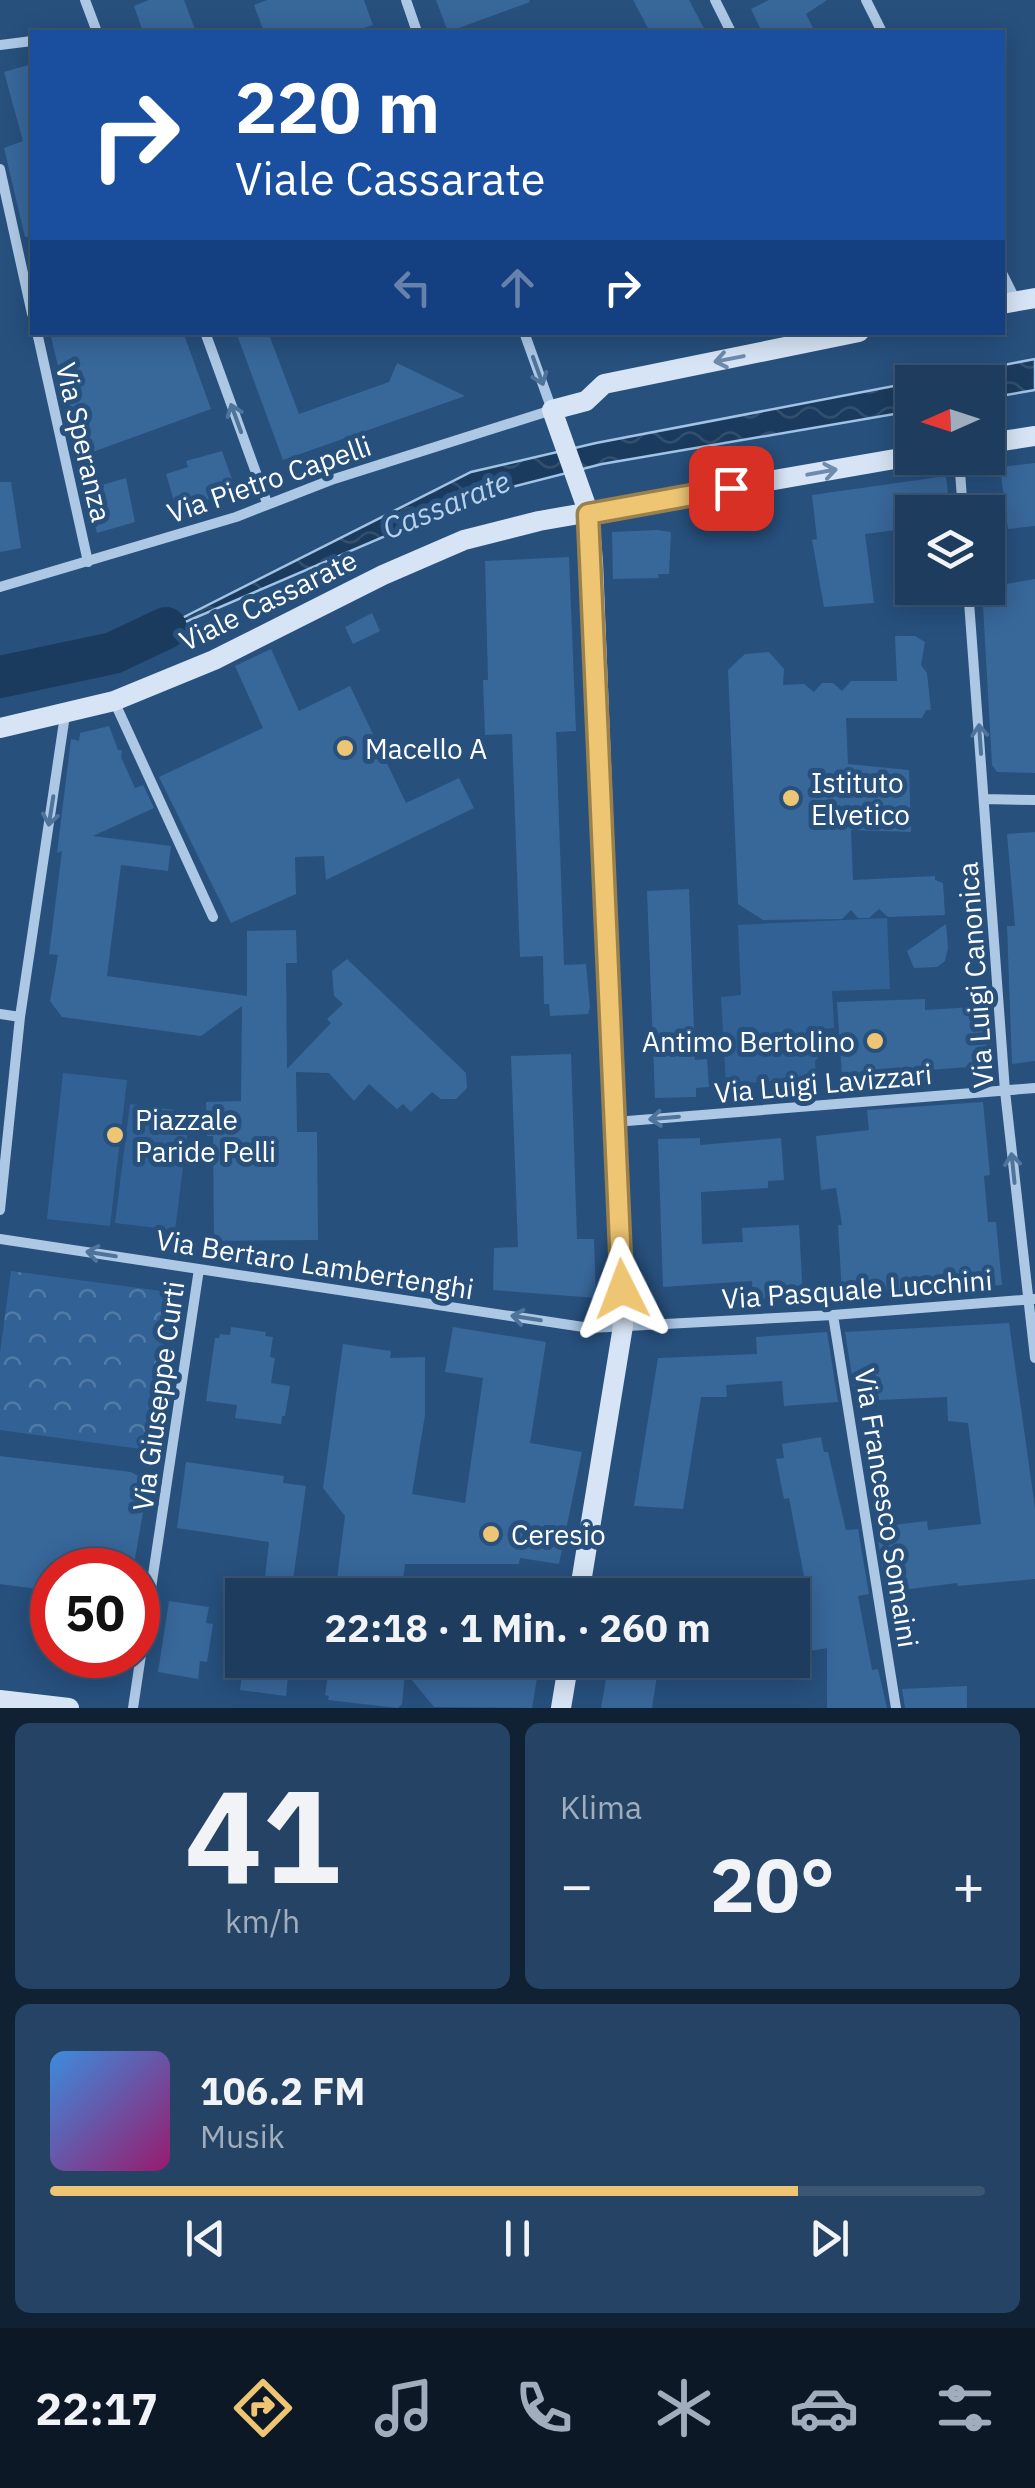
<!DOCTYPE html>
<html lang="de">
<meta charset="utf-8">
<style>
:root{--surface:#1d3c5e;--page:#254364;--text:#f1f3f6;--muted:#a0adbc;--line:#3b5673;--accent:#edc573}
body{margin:0;font-family:"IBM Plex Sans",sans-serif;background:var(--page);color:var(--text);height:100vh;display:flex;flex-direction:column;font-size:38px;white-space:nowrap}
*{box-sizing:border-box;margin:0}
p{font-size:32px;color:var(--muted)}
.icon{flex:none;width:55px;height:55px;fill:none;stroke:currentColor;stroke-width:2;stroke-linecap:round;stroke-linejoin:round}
.map{position:relative;height:1708px;overflow:hidden}
.drawer{display:flex;flex-direction:column;gap:15px;padding:15px;background:#102134;flex:1}
.drawer>*{flex:none}
.top-card{position:absolute;left:30px;top:30px;width:975px;height:305px;border-radius:0px;box-shadow:0 5px 25px #0003,0 0 0 2px var(--line);background:#1a4fa0;color:#fff;overflow:hidden}
.needle{width:65px;rotate:267deg}
.buttons{position:absolute;left:895px;top:365px;display:grid;gap:20px}
.buttons a{display:grid;place-items:center;width:110px;height:110px;border-radius:0px;background:var(--surface);box-shadow:0 5px 25px #0003,0 0 0 2px var(--line);font-size:50px}
.speed{position:absolute;left:30px;top:1548px;display:flex;gap:20px;font-size:50px;font-weight:700;text-align:center}
.speed>*{display:grid;place-content:center;width:130px;height:130px;border-radius:50%;background:var(--surface);box-shadow:0 5px 25px #0003,0 0 0 2px var(--line);line-height:1}
.speed .limit{border:15px solid #d22;background:#fff;color:#111}
.pin{position:absolute;display:grid;place-items:center;width:85px;height:85px;color:#fff;margin:-42px;border-radius:20px;box-shadow:0 5px 15px #0006}
.me{position:absolute;width:110px;margin:-55px;rotate:357deg;stroke-linejoin:round;filter:drop-shadow(0 0 8px #0008)}
.turn{display:flex;align-items:center;gap:35px;height:210px;padding:0 40px;font-size:45px}
.turn .icon{width:130px;height:130px;stroke-width:2.5}
.turn b{display:block;font-size:70px;line-height:85px}
.lanes{display:flex;align-items:center;height:95px;padding:0 40px;background:#0003;justify-content:center;gap:50px;direction:ltr}
.lanes .off{opacity:.35}
.big{font-size:75px;font-weight:700;line-height:1.1}
.drawer .card{flex:1;display:flex;flex-direction:column;justify-content:center;gap:15px;min-width:0;padding:0 35px;border-radius:15px;background:var(--page)}
.drawer .dial{align-items:center;gap:0}
.dial b{font-size:130px;line-height:1}
.song{display:flex;align-items:center;gap:30px}
.cover{width:120px;height:120px;border-radius:15px;background:linear-gradient(135deg,hsl(210 70% 55%),hsl(320 70% 35%))}
.played{height:10px;border-radius:5px;background:linear-gradient(90deg,var(--accent) 80%,var(--line) 80%)}
.keys{display:flex;justify-content:space-around;direction:ltr}
.heat{display:flex;justify-content:space-between;align-items:center;font-size:55px;direction:ltr}
.drawer .tiles{flex:1;display:grid;gap:15px;grid-template-columns:1fr 1fr}
.card:last-child{grid-column:span 2}
.trip{position:absolute;left:225px;top:1578px;width:585px;height:100px;border-radius:0px;background:var(--surface);box-shadow:0 5px 25px #0003,0 0 0 2px var(--line);font-weight:700;line-height:100px;text-align:center}
.tabs{display:flex;height:160px;justify-content:space-around;align-items:center;background:#0c1826;color:var(--muted)}
.tabs .icon{width:70px;height:70px}
.tabs .selected{color:var(--accent)}
.tabs b{font-size:45px;color:var(--text)}
.map>svg:first-child{display:block}
</style>
<div class="map">
<svg width="1035" height="1708" viewBox="0 0 1035 1708">
<defs>
<pattern id="forest-crowns" width="20" height="18" patternUnits="userSpaceOnUse" patternTransform="scale(2.5)"><rect width="20" height="18" fill="#326295"/><path d="M2 6a3 3 0 1 1 6 0M12 15a3 3 0 1 1 6 0" fill="none" stroke="#517aa5"/></pattern>
<pattern id="water-waves" width="16" height="10" patternUnits="userSpaceOnUse" patternTransform="scale(2.5)"><rect width="16" height="10" fill="#1b3b5e"/><path d="M0 5q4-4 8 0t8 0" fill="none" stroke="#324f6e"/></pattern>
</defs>
<rect width="100%" height="100%" fill="#27507d"/>
<path fill="#326295" d="M887,918l3,71 -58,2 2,37 -13,1 2,22 -8,10 1,16 -90,8 -5,-88 20,-2 -3,-70z
M63,1073l64,7 -17,146 -63,-7z
M130,1104l60,8 -15,118 -60,-7z"/>
<path fill="url(#forest-crowns)" d="M11,1271l165,22 -20,158 -156,-21v-77z"/>
<path fill="url(#water-waves)" stroke="#a1c3e5" stroke-width="2.5" d="M1035,359v31l-47,8v-16h-76v29l-310,53 -121,31 -368,158 358,-181 125,-29z"/>
<g fill="none" stroke-linecap="round" stroke-linejoin="round">
<path stroke="#1b3b5e" stroke-width="42" d="M0,677l113,-24 53,-25"/>
</g>
<path fill="#38679a" d="M149,0h35l12,32h-53l-9,-26z
M267,0h97l9,25 -21,7h-88l-10,-27z
M436,0h93l1,2 -82,30z
M633,0h56l17,32h-56z
M769,0h58l-21,14 9,18h-53l-11,-23z
M32,64v172l-7,1 -21,-89 19,-7 -19,-69z
M50,332h133l28,77 -132,48z
M236,332h32l31,82 90,-32 8,-19 68,33 -182,64z
M222,451l11,31 -6,12 -51,14 -10,-34 22,-7 -2,-6z
M1035,463v63l-27,3 -8,-62z
M946,476l4,36h-38v16l-47,6 9,69 -50,4 -12,-67 5,-1 -5,-44z
M126,478l9,44 -38,11 -5,-16 -5,1 -6,-27z
M0,482h11l10,66 -21,4z
M657,530l14,2 -2,42h-11l1,4 -46,1 -1,-47z
M569,557l7,174 -20,1 8,233 22,-1 4,43 -2,7 -38,2 -1,-12h-5l-1,-48 -23,1 -8,-223 -27,1 -2,-55h5l-3,-119z
M1035,579v194l-38,-1 -5,-7 -10,-177z
M372,613l8,18 -27,13 -8,-17z
M895,636h20l10,6 -4,23 6,8 4,37h-5l-4,8h-76l2,46 61,6 2,62 -60,-2 2,50 82,-4v4l8,3 2,32 -57,2 -9,-8 -10,9h-11l-7,-8 -9,9 -79,1 -25,-16 -10,-234 17,-16 24,-2 15,17 -1,16 21,-1 10,8 8,-9h11l9,8 9,-10h46z
M271,649l28,62 51,-25 56,117 53,-25 15,30 -148,72 -2,-24 -29,1 1,37 -65,29 -72,-146 104,-49 -28,-62z
M109,726l9,24h4l-1,7 14,31 8,-3 11,23 -61,28 78,10 -3,25 -47,-6 -14,111 140,20v-65l49,-1 1,33h-11l1,106 44,-46 -4,-4 16,-15 -9,-8 -2,-25 15,-12 119,114 1,15 -11,11h-15l-9,-7 -21,20 -8,-8 -6,5 -28,-25 -15,17 -25,-28 -33,-1 1,60h20l1,108 -104,1 -1,-105h-6l-1,-34 35,-1 1,-95 -41,30 -139,-19 -12,-16 8,-46 -9,-1 13,-103 -5,2 14,-114 8,2 1,-8z
M1035,832v229l-23,3 -5,-138h8l-8,-92z
M689,889l6,171 12,-1 2,28 -13,1v9l-41,1 -8,-207z
M946,924l2,24 -3,13 -8,6 -23,1 -7,-17z
M925,999v11l65,-4 4,59 -65,5 1,18 -87,4 -6,-90z
M571,1054l6,185h17l2,59 -103,-8 1,-42 24,-1 -7,-191z
M983,1102l7,73 -6,1 4,46h8l6,63 -160,9 -4,-69h4l-6,-37 -15,2 -5,-54 53,-6 -2,-20z
M700,1138v7l81,-7 3,42 -16,1v7l-67,4 1,52 41,-2 -1,-14 57,-3 4,72 -50,2 -1,-18 -89,6 -5,-148z
M1009,1323l26,185v71l-77,7 -1,-3 -71,9 -10,-65 51,-6 1,9 53,-6 -13,-101 -20,-2 -1,-24 -91,4 -11,-69z
M231,1327l35,5 -1,4 8,1 -3,20 5,1 -4,25 19,3 -5,30h-3l-1,8 -46,-6 2,-13 -31,-4 9,-63h4l1,-4 10,1z
M453,1327l93,15 -16,101 52,9 -23,112 -39,-6 -1,6h-114l-4,31h-66l10,-79 -22,-28 20,-144 48,7 -1,7 35,-1v58l-13,79 53,9 18,-125 -38,-6z
M827,1332l11,70 -54,4 -2,-25 -56,4 1,12h-26l-18,112 -49,-3 24,-148 99,-4 -1,-17z
M821,1437l3,15h4l18,78 12,-1 11,65 -11,2 14,74 6,-1 9,39h-60v-60l-22,4 -13,-73 12,-3 -15,-78 -5,1 -8,-40 8,-1 -2,-14z
M0,1456l131,16 9,5 6,13 -1,11 -12,69h-81v21l-52,-7z
M186,1462l98,14 -1,7 23,3 -15,109h-28l6,-53 -92,-14z
M169,1601l40,6 -3,16 7,1 -6,38 -7,-1 -2,18 -40,-7z
M244,1660h46l-4,36 -46,-6z
M330,1660h43l-1,10 33,3 -3,31 -4,4 -70,-8 1,-4 -4,-1z
M438,1660l59,6 1,-6h42l-8,48 -98,-1 -27,-33 28,3z
M609,1662l50,1 -7,45h-51z
M967,1686v22h-62l-3,-19z"/>
<g fill="none" stroke-linecap="round" stroke-linejoin="round">
<path stroke="#adc8e5" stroke-width="10" d="M85,0l12,32
M406,0l11,32
M715,0l16,32
M866,0l16,32
M0,45l32,-4
M0,169l32,145
M1002,273l14,28
M37,332l51,230
M205,332l62,171
M959,458l4,54
M0,587l236,-70 95,-37 221,-70 -28,-78
M968,588l37,503 30,267
M114,701l99,216
M984,799l51,1
M0,1014l20,3
M615,1122l420,-34
M0,1210l20,-193 45,-302
M0,1239l590,89 243,-13 202,-16
M833,1315l63,393
M133,1708l66,-439"/>
<path stroke="#d6e4f5" stroke-width="20" d="M1002,304l33,-6
M988,443l47,-7
M0,728l114,-27 100,-41 169,-85 81,-35 75,-19 373,-65
M579,1595l44,-269 -1,-37 -29,-727 -4,-48 -37,-104 34,-9 18,-17 255,-52
M0,1700l69,8
M561,1708l8,-48"/>
</g>
<defs><path id="oneway-shaft" d="M-6 0H5M1.5-3L5.5 0L1.5 3" fill="none" stroke-width="1.6" stroke-linecap="round" stroke-linejoin="round" transform="scale(2.5)"/></defs>
<g stroke="#6d8bad">
<use href="#oneway-shaft" transform="translate(729 359) rotate(169)"/>
<use href="#oneway-shaft" transform="translate(822 472) rotate(-10)"/>
</g>
<g stroke="#4f749c">
<use href="#oneway-shaft" transform="translate(538 371) rotate(70)"/>
<use href="#oneway-shaft" transform="translate(236 418) rotate(-110)"/>
<use href="#oneway-shaft" transform="translate(980 739) rotate(-94)"/>
<use href="#oneway-shaft" transform="translate(51 811) rotate(99)"/>
<use href="#oneway-shaft" transform="translate(664 1118) rotate(175)"/>
<use href="#oneway-shaft" transform="translate(1013 1168) rotate(-96)"/>
<use href="#oneway-shaft" transform="translate(101 1254) rotate(-171)"/>
<use href="#oneway-shaft" transform="translate(526 1318) rotate(-171)"/>
</g>
<g fill="none" stroke-linecap="round" stroke-linejoin="round">
<g stroke="#9a804b" stroke-width="25">
<path id="route" d="M622,1289l-34,-775 143,-26"/>
</g>
<use href="#route" stroke="#edc573" stroke-width="18"/>
</g>
<g fill="#edc573" stroke="#27507d" stroke-width="4">
<circle cx="345" cy="748" r="10"/>
<circle cx="791" cy="798" r="10"/>
<circle cx="875" cy="1041" r="10"/>
<circle cx="115" cy="1135" r="10"/>
<circle cx="491" cy="1534" r="10"/>
</g>
<g text-anchor="middle" dominant-baseline="central" stroke-width="10" stroke-linejoin="round" paint-order="stroke">
<g font-size="28" fill="#fff" stroke="#27507d">
<text transform="translate(84 442) rotate(77)">Via Speranza</text>
<text transform="translate(269 479) rotate(-19)">Via Pietro Capelli</text>
<text transform="translate(268 600) rotate(-26)">Viale Cassarate</text>
<text transform="translate(975 975) rotate(-94)">Via Luigi Canonica</text>
<text transform="translate(823 1083) rotate(-5)">Via Luigi Lavizzari</text>
<text transform="translate(315 1264) rotate(9)">Via Bertaro Lambertenghi</text>
<text transform="translate(857 1289) rotate(-4)">Via Pasquale Lucchini</text>
<text transform="translate(158 1396) rotate(-82)">Via Giuseppe Curti</text>
<text transform="translate(887 1508) rotate(81)">Via Francesco Somaini</text>
</g>
<g font-size="28" fill="#fff" stroke="#27507d" text-anchor="start">
<text x="365" y="748">Macello A</text>
<text x="811" y="782">Istituto<tspan x="811" dy="32">Elvetico</tspan></text>
<text x="855" y="1041" text-anchor="end">Antimo Bertolino</text>
<text x="135" y="1119">Piazzale<tspan x="135" dy="32">Paride Pelli</tspan></text>
<text x="511" y="1534">Ceresio</text>
</g>
<g font-size="30" font-style="italic" fill="#b8d2ec" stroke="#27507d">
<text transform="translate(446 504) rotate(-22)">Cassarate</text>
</g>
</g>
</svg>
<div class="buttons">
<a><svg class="needle" viewBox="-14 -14 28 28"><path d="M0-13l5 13h-10z" fill="#e53935"/><path d="M0 13l5-13h-10z" fill="#a0adbc"/></svg></a>
<a><svg class="icon" aria-label="layers" viewBox="0 0 24 24"><path d="M12 4l9 5-9 5-9-5zM3 14l9 5 9-5"/></svg></a>
</div>
<div class="speed"><div class="limit">50</div></div>
<div class="pin" style="left:731px;top:488px;background:#d93025"><svg class="icon" aria-label="arrive" viewBox="0 0 24 24"><path d="M6 21V4h12l-3 4 3 4H6"/></svg></div>
<svg class="me" style="left:622px;top:1289px" viewBox="-20 -20 40 40"><path d="M0-17L14 15 0 8-14 15z" fill="#edc573" stroke="#fff" stroke-width="4"/></svg>
<div class="trip">22:18 · 1 Min. · 260 m</div>
<div class="top-card">
<div class="turn"><svg class="icon" aria-label="right" viewBox="0 0 24 24"><path d="M7 20v-9h11M14 6l5 5-5 5"/></svg><div><b>220 m</b>Viale Cassarate</div></div>
<div class="lanes"><svg class="icon off" aria-label="left" viewBox="0 0 24 24"><path d="M17 20v-9H6M10 6l-5 5 5 5"/></svg><svg class="icon off" aria-label="ahead" viewBox="0 0 24 24"><path d="M12 20V5M6 11l6-6 6 6"/></svg><svg class="icon" aria-label="right" viewBox="0 0 24 24"><path d="M7 20v-9h11M14 6l5 5-5 5"/></svg></div>
</div>
</div>
<section class="drawer">
<div class="tiles">
<div class="card dial"><b>41</b><p>km/h</p></div>
<div class="card"><p>Klima</p>
<div class="heat"><a>−</a><b class="big">20°</b><a>+</a></div>
</div>
<div class="card">
<div class="song"><i class="cover"></i><div><b>106.2 FM</b><p>Musik</p></div></div>
<div class="played"></div>
<div class="keys"><svg class="icon" aria-label="previous" viewBox="0 0 24 24"><path d="M18 5L8 12l10 7zM5 5v14"/></svg><svg class="icon" aria-label="pause" viewBox="0 0 24 24"><path d="M8 5v14M16 5v14"/></svg><svg class="icon" aria-label="next" viewBox="0 0 24 24"><path d="M6 5l10 7-10 7zM19 5v14"/></svg></div>
</div>
</div>
</section>
<nav class="tabs">
<b>22:17</b>
<svg class="icon selected" aria-label="directions" viewBox="0 0 24 24"><path d="M12 3l9 9-9 9-9-9zM9 14v-3h6M13 9l2 2-2 2"/></svg>
<svg class="icon" aria-label="music" viewBox="0 0 24 24"><path d="M9 18V5l10-2v13"/><circle cx="6" cy="18" r="3"/><circle cx="16" cy="16" r="3"/></svg>
<svg class="icon" aria-label="phone" viewBox="0 0 24 24"><path d="M5 4h4l2 5-3 2q2 4 5 5l2-3 5 2v4C11 20 4 13 5 4z"/></svg>
<svg class="icon" aria-label="climate" viewBox="0 0 24 24"><path d="M12 3v18M4 7l16 10M4 17L20 7"/></svg>
<svg class="icon" aria-label="car" viewBox="0 0 24 24"><path d="M5 17H2v-5l4-1 3-4h7l3 4 3 1v5h-3M9 17h6M6 11h13"/><circle cx="7" cy="17" r="2"/><circle cx="17" cy="17" r="2"/></svg>
<svg class="icon" aria-label="filters" viewBox="0 0 24 24"><path d="M4 7h16M4 17h16"/><circle cx="9" cy="7" r="2"/><circle cx="15" cy="17" r="2"/></svg>
</nav>
